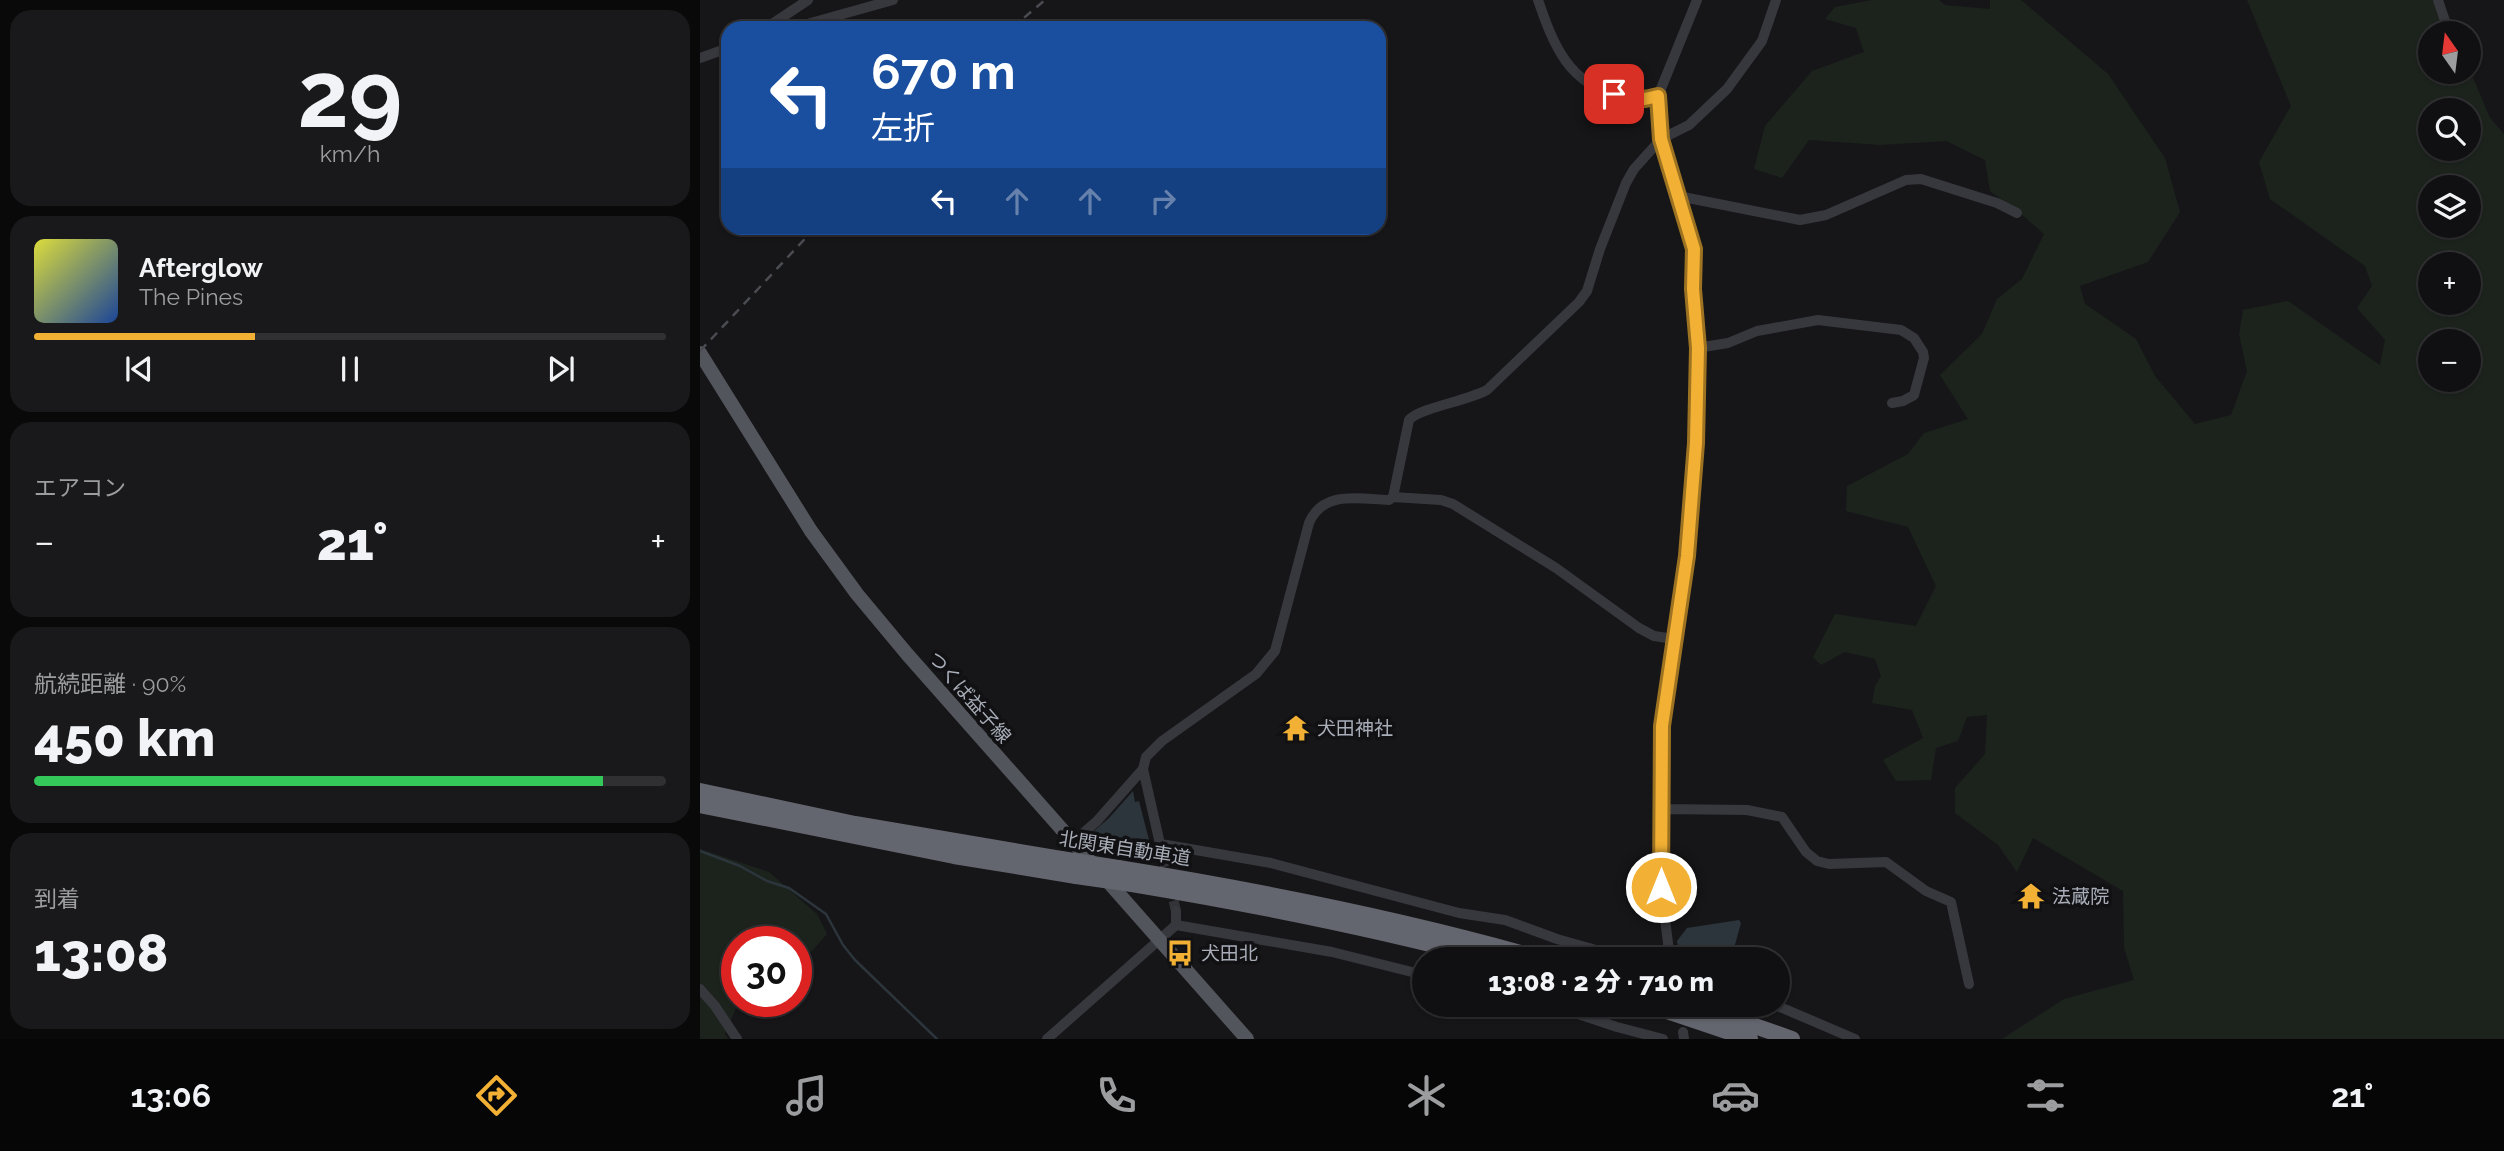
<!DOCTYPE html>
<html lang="ja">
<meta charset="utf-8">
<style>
:root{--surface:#101012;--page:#19191b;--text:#f1f3f6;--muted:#9c9d9f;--line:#303032;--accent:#f2b134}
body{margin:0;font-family:Raleway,"Noto Sans JP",sans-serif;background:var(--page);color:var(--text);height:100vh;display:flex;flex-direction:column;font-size:26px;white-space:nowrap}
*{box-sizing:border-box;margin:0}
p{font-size:23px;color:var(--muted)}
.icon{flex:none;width:38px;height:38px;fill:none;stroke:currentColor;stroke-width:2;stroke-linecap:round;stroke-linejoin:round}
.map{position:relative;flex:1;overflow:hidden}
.drawer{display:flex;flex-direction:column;gap:10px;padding:10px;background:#09090a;width:700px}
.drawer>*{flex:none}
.hud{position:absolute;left:21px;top:21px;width:665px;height:214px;border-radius:21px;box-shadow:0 2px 5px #0004,0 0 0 2px var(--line);background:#1a4fa0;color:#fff;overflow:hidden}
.needle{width:46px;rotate:346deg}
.buttons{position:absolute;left:1718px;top:21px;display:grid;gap:14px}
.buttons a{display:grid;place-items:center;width:63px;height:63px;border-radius:50%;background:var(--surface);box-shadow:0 2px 5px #0004,0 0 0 2px var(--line);font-size:35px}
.speed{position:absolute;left:21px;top:926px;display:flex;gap:14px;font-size:35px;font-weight:700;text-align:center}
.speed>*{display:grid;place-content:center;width:91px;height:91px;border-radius:50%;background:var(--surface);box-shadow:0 2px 5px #0004,0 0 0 2px var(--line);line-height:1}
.speed .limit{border:10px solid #d22;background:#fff;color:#111}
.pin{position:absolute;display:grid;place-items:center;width:60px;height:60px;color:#fff;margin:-30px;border-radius:14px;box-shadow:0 4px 10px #0006}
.me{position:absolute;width:77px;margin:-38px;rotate:0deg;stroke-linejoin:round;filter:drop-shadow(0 0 5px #0008)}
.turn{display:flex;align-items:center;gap:24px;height:147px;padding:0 35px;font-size:32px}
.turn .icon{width:91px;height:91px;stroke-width:2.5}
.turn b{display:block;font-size:49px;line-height:60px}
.lanes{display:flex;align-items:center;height:66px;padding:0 35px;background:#0003;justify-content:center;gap:35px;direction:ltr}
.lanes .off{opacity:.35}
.big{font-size:52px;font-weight:800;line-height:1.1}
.drawer .card{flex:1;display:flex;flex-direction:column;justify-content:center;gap:10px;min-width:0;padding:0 24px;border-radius:21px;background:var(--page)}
.drawer .dial{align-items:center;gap:0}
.dial b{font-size:91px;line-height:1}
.song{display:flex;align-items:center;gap:21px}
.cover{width:84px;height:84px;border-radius:10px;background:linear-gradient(135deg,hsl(60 70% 55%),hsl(220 70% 35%))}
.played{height:7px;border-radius:4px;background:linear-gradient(90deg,var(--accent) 35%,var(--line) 35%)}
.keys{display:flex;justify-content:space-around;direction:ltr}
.heat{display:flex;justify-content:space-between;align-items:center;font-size:38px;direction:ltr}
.charge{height:10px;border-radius:5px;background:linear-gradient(90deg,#34c759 90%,var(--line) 0)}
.trip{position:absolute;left:712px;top:947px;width:378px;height:70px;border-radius:35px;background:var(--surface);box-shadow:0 2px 5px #0004,0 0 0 2px var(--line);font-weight:800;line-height:70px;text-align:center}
.dock{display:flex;height:112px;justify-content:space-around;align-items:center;background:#060607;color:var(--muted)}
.dock .icon{width:49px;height:49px}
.dock .current{color:var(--accent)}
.dock b{font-size:32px;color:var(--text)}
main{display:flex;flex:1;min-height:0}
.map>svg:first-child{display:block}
</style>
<main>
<section class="drawer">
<div class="card dial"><b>29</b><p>km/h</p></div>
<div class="card">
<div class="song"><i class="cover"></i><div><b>Afterglow</b><p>The Pines</p></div></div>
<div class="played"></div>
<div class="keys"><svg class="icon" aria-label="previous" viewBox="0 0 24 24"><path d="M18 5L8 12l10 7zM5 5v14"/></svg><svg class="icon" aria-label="pause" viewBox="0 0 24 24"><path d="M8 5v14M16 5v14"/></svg><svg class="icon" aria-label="next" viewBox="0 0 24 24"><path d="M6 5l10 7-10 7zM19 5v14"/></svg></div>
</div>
<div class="card"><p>エアコン</p>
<div class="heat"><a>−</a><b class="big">21°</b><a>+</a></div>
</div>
<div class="card"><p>航続距離 · 90%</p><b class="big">450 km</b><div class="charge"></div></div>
<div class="card"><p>到着</p><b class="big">13:08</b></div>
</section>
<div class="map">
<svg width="1804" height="1039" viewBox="0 0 1804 1039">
<rect width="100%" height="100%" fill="#161618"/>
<path fill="#1c231d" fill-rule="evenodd" d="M1172,0h67l6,5 45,4v-9h31l87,74 57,84 15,54 -32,50 -68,24 5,18 51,35 19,37 40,48 36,-9 16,-44 -8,-37 4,-24 45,-9 92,64 5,-25 -28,-32 15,-22 -7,-20 -95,-67 -11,-37 32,-56 -44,-106h186l14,14 8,19h-24v39h38v-4l21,50 14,16v905h-502l62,-40 70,-19 -10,-32 -1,-57 -90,-53 -16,34 -19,-27 -43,-32v-25l30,-34 2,-39 -20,2 -9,24 -22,7 -5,32 -35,1 -13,-21 40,-22 -11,-28 -40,-7 3,-17 6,-10 -6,-17 -30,-7 -24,13 -8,-8 22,-43 81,12 20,-40 -28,-59 -62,-16 1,-25 61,-32 16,-21 44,-14 -28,-44 42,-41 15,-35 25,-20 22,-45 -24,-21 -30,-22 -5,-31 -39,-19 -66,4 -71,-5 -27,38 -28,-9 11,-43 47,-55 52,-19 -8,-24 -31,-9 10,-12zM1731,110h38v39h-38zM1731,187h38v39h-38zM1731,264h38v39h-38zM1731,341h38v39h-38z
M0,849l69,23 48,42 10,20 -16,18 -15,-5v-5h-59v59h2l-14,33 3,5h-28z"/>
<path fill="#2c353c" d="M433,791l2,11 4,-1 10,39 -17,-2 -19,17 -14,-2 -12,-16 22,-19z
M1039,920l2,3 -10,36h-47l-5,-8 -2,-10 10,-13z"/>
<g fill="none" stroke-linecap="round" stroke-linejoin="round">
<path stroke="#2c353c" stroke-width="2.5" d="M0,851l40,15 27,15 22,7 37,26 17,31 12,15 82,79"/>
<path stroke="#333438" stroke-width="10" stroke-dasharray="10 5" stroke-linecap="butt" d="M463,857l13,54"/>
<path stroke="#37383d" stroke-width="10" d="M838,0c15,44 31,86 82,95 13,2 24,4 38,1
M1738,0l11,33
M66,28l42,-28
M93,28l100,-28
M0,58l28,-10
M978,196l122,24 26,-5 80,-35 15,-1 76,24 20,10
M997,348l31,-5 29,-12 61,-11 83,10 13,8 9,14 1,6 -10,37 -11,6 -11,2
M693,497l16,-77c10,-12 58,-19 78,-30l92,-88 8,-11 13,-42 26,-66 8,-14 27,-30 28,-14 38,-36 35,-48 14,-41
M962,809l85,1 35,7 24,35 11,9 12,3 57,-2 40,29 25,11 18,82
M373,842l24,-21 46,-52
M461,844l110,19 188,50 46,7 52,19 71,20
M463,857l-20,-88 3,-12 16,-16 94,-67 19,-23 34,-128c14,-33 50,-24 80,-23l4,-3 48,3 12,4 103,64 83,60 15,8 20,3
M476,925l156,27 92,23
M970,959l-9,-72v-149l26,-182 9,-113 1,-95 -4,-59 1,-40 -33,-110 -3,-43 39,-96
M0,989l15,17 22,33
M848,1004l69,23 46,12
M1073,1004l82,35
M983,1032l1,7
M347,1039l129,-114v-14"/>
<path stroke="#53555c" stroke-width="14" d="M0,353l111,178 46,63 50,60 340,385"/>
<path stroke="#63666e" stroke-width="16" d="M0,791l155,33 206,35
M0,805l254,51 122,20
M418,868c143,23 285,51 424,91
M432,884c120,20 240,44 358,75
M946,1004l104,35
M992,1004l100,35"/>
<path stroke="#4a4c52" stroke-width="2.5" stroke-dasharray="9 7" stroke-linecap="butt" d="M312,28l33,-28
M0,351l115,-123"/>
<path stroke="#63666e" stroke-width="16" d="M361,859l57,9
M376,876l56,8"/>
</g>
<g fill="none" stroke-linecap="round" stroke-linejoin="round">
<g stroke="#9d7322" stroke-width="18">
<path id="route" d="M914,94l31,5 13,-3 3,43 33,110 -1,40 5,59 -2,95 -9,113 -25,170 -1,161"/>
</g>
<use href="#route" stroke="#f2b134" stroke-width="12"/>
</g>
<defs>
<g id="temple-bare" transform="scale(2.1)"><path d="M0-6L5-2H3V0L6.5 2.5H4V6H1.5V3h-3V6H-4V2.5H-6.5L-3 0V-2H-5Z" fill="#f2b134" stroke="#111113" stroke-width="2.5" paint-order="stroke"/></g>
<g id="bus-bare" transform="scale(2.1)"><path d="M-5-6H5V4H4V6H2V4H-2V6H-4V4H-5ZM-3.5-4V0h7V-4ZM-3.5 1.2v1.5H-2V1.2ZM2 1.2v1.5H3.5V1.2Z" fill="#f2b134" stroke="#111113" stroke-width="2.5" paint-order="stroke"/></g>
</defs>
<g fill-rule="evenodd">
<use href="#temple-bare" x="596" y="728"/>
<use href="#temple-bare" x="1331" y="896"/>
<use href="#bus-bare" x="480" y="953"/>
</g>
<g text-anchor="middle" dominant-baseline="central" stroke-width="7" stroke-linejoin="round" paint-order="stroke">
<g font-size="19" fill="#a8adb8" stroke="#111113">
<text transform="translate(270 697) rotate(49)">つくば益子線</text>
<text transform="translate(425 848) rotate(9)">北関東自動車道</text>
</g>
<g font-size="19" fill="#a8adb8" stroke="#111113" text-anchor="start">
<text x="617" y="728">犬田神社</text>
<text x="1352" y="896">法蔵院</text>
<text x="501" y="953">犬田北</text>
</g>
</g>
</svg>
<div class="buttons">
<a><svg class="needle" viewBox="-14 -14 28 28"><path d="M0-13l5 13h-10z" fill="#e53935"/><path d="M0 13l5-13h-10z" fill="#9c9d9f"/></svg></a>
<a><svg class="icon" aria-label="search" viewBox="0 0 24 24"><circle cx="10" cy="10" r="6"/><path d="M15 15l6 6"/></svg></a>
<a><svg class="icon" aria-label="layers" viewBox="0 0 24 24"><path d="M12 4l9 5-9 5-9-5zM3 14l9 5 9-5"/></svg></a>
<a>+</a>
<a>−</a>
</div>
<div class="speed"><div class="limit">30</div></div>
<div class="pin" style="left:914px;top:94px;background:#d93025"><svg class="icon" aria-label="arrive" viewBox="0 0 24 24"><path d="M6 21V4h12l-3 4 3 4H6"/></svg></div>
<svg class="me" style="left:961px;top:887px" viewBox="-20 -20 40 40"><circle r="17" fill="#f2b134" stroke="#fff" stroke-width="3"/><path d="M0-11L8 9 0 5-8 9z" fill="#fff"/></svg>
<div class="trip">13:08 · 2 分 · 710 m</div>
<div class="hud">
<div class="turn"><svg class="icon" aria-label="left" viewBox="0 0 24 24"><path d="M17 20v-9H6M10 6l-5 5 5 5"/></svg><div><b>670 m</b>左折</div></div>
<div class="lanes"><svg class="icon" aria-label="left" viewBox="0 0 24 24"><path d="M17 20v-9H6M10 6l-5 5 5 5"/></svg><svg class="icon off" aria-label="ahead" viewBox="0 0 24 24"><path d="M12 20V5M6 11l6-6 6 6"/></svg><svg class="icon off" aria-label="ahead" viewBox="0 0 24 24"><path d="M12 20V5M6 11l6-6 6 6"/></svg><svg class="icon off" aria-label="right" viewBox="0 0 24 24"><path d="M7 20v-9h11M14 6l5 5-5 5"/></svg></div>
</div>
</div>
</main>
<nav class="dock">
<b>13:06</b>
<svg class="icon current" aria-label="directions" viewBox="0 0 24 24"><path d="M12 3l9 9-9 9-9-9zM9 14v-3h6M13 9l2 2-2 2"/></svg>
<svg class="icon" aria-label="music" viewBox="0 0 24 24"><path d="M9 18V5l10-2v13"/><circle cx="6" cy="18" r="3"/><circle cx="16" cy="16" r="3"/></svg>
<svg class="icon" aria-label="phone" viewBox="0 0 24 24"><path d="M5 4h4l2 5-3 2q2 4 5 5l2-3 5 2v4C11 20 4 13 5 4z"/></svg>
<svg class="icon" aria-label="climate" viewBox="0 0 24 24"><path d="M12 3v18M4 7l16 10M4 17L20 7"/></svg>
<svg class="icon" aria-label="car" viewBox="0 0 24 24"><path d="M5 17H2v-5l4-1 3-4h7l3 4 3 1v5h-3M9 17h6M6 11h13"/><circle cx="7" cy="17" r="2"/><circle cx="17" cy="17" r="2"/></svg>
<svg class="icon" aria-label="filters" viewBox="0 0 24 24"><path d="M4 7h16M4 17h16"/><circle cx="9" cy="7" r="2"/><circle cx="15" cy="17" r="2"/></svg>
<b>21°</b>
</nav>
